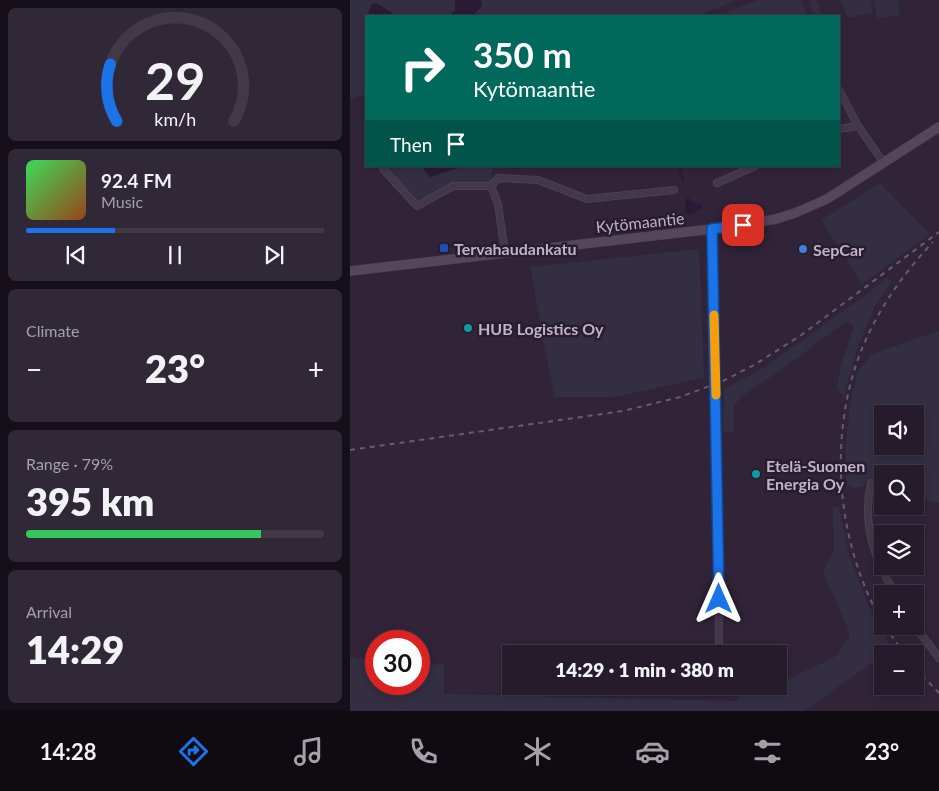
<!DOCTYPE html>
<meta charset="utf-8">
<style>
:root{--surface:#251b2b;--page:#312837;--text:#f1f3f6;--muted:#a3a1a9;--line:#423947;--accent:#1a73e8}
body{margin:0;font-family:Lato,sans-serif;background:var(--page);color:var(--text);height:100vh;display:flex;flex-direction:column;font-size:19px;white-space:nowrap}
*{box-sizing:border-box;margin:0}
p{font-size:16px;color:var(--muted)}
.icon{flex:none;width:28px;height:28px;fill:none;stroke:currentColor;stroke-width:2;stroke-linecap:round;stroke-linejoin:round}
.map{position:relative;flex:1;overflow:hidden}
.details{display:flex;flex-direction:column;gap:8px;padding:8px;background:#140f18;width:350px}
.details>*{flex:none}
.guide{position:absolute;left:15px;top:15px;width:475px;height:152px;border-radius:0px;box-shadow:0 2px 8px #0003,0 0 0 1px var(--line);background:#00695c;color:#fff;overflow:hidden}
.fabs{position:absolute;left:524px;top:405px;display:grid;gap:10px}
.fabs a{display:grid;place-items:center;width:50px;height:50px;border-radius:0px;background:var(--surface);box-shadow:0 2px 8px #0003,0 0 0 1px var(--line);font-size:25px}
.speed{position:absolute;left:15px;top:630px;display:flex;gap:10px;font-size:25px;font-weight:700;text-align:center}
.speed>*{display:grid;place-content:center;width:65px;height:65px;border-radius:50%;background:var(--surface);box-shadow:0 2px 8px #0003,0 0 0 1px var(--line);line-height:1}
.speed .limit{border:8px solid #d22;background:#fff;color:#111}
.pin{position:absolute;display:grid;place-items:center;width:42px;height:42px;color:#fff;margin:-21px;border-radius:10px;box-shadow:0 2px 8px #0006}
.me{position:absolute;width:55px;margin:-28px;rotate:0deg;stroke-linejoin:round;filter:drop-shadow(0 0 4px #0008)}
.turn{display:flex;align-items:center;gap:18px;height:105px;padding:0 25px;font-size:22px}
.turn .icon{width:65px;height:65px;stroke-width:2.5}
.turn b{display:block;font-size:35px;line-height:42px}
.then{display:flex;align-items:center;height:48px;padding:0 25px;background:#0003;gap:10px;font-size:19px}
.big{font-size:38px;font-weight:800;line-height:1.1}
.details .tile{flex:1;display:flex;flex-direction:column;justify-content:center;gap:8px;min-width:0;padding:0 18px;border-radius:8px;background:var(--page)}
.details .dial{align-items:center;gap:0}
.dial svg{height:130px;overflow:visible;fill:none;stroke:var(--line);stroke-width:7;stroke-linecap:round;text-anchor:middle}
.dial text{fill:var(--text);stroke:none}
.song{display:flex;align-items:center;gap:15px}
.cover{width:60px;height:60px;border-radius:8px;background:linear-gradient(135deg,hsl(130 70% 55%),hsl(20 70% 35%))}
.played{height:5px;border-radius:2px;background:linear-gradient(90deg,var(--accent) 30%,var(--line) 30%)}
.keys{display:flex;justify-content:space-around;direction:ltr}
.heat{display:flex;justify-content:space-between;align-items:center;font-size:28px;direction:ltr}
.charge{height:8px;border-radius:4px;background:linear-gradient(90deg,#34c759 79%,var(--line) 0)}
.trip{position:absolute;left:152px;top:645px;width:285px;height:50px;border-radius:0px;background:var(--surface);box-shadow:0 2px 8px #0003,0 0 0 1px var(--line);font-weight:800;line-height:50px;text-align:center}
.dock{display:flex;height:80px;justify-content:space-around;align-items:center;background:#0f0b11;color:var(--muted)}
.dock .icon{width:35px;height:35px}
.dock .active{color:var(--accent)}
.dock b{font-size:22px;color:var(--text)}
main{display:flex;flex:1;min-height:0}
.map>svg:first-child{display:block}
</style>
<main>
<section class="details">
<div class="tile dial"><svg viewBox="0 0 100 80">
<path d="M14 69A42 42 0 1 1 86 69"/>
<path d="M14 69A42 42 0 0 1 10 34" stroke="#1a73e8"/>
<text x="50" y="56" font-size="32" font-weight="700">29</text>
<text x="50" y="72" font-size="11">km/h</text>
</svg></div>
<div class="tile">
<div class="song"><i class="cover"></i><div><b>92.4 FM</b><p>Music</p></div></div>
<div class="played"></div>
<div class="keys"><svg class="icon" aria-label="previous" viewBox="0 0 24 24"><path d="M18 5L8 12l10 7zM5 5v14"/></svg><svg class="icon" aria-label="pause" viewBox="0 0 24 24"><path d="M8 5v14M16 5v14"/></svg><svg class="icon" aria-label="next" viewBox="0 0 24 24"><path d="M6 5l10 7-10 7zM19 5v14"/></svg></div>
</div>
<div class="tile"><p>Climate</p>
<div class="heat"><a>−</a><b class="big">23°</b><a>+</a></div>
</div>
<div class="tile"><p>Range · 79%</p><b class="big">395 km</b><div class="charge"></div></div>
<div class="tile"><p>Arrival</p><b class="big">14:29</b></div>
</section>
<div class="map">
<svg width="589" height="711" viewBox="0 0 589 711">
<rect width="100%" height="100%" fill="#312439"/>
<path fill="#332e42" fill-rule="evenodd" d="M0,0h386l-39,16h-331v78l-16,5z
M410,0h41l6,16h-92l7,-3 1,2 4,-2v-1z
M459,0h7l6,16h-8z
M490,0h30l3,12 -25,6z
M524,0h24l2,15 -23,4z
M35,166h107l-1,20h-38l-36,20 -34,-37z
M530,183l50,51 -68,50 -41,-64z
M349,249l5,129 -91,19h-59l-24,-130z
M538,276l3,7 -16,23 -18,43 -13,48 -7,-9 4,-23 13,-38 -7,-6 -69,51 -36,24 -8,10v27l-11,-1 1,-43 41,-22 105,-75z
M589,331v172l-24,-6v-23h-33v12l-5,-8 -10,3 -5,6 -10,1 -6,-5v-40l4,-39 8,-33 14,-17zM532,414h33v32h-33z
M483,507h6l10,47 17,46 26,50 -6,4h-4v2l-78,55h-454v-53l26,2v24h43v-21l25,2v29l294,7 1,-15h40v-2l57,-28 13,-18v-7l-26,-59 11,-23z"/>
<path fill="#2b1936" d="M105,0h26l1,6 -10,10h-25l8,-5z
M27,3l15,10v3h-21l-3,-4 4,-8z
M71,166h43l-34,11z
M339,198l5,5h5l3,2v4l-12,6 -5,-2v-14z"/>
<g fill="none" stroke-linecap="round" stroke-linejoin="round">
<path stroke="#2b1936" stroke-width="2" d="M329,166l4,13"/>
<g stroke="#4c4152" stroke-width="8">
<path id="street" d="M489,90l19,36 26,37
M489,129l19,-3
M35,166l-2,3 34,37 36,-20h38l7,18 7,49
M367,183l38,-17
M141,186l7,-8 40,2 49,19 87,-9
M362,229l6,287 1,138
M521,483c-9,39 3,79 25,111
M565,626l24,32"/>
</g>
<g stroke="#4c4152" stroke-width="10">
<path id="secondary" d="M0,271l362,-42 64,-10 19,-6 32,-14 112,-72"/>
</g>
<use href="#street" stroke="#433849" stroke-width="6"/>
<use href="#secondary" stroke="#55465c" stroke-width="9"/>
<path stroke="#685a70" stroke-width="2" stroke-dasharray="5 5" stroke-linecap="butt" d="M0,450l273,-39 57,-14 43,-16 31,-16 46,-29 139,-104
M532,622c-44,-77 -54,-178 -24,-263 16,-44 43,-83 75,-117
M535,626l19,28
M565,668l24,25"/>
</g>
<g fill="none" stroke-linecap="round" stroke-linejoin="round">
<g stroke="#114b97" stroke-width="12">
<path id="route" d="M369,599l-7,-370 31,-4"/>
</g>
<use href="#route" stroke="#1a73e8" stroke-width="9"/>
<path stroke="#f59e0b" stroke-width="9" d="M364,315l2,80"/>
</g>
<rect fill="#1a4fb4" stroke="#281d2e" stroke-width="2" x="89" y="243" width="10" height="10" rx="2.5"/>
<circle fill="#3f7fe0" stroke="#281d2e" stroke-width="2" cx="453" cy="249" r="5"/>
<g fill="#0f9aa8" stroke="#281d2e" stroke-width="2">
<circle cx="118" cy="328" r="5"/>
<circle cx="406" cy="474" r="5"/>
</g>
<g text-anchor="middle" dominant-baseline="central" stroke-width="5" stroke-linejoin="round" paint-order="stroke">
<g font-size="16" fill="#bfb3c5" stroke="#281d2e">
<text transform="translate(290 222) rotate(-6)">Kytömaantie</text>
</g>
<g font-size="16" font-weight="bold" fill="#bfb3c5" stroke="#281d2e" text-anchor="start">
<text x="104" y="248">Tervahaudankatu</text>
<text x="463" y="249">SepCar</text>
<text x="128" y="328">HUB Logistics Oy</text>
<text x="416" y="465">Etelä-Suomen<tspan x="416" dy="18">Energia Oy</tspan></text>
</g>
</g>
</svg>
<div class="fabs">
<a><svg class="icon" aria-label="sound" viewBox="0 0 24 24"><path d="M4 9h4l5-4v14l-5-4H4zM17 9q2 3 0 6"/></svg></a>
<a><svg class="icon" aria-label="search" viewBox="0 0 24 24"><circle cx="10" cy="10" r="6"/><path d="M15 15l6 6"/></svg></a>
<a><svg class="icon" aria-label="layers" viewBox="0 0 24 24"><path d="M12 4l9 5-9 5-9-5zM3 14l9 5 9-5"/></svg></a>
<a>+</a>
<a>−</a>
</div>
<div class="speed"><div class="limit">30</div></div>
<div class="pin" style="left:393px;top:225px;background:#d93025"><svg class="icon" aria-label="arrive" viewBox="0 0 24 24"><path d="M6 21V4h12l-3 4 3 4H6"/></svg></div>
<svg class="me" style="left:369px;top:599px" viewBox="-20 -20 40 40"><path d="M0-17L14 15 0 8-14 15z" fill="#1a73e8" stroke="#fff" stroke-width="4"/></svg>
<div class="trip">14:29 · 1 min · 380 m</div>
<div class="guide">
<div class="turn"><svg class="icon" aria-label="right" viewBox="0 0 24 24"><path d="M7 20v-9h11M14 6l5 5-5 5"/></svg><div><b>350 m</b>Kytömaantie</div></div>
<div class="then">Then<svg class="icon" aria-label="arrive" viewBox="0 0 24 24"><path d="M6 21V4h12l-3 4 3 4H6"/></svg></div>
</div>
</div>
</main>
<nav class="dock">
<b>14:28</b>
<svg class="icon active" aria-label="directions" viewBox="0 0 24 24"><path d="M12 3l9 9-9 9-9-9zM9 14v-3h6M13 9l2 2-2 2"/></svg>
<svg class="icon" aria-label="music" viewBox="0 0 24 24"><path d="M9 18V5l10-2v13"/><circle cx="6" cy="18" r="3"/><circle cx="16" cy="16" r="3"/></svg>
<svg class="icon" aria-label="phone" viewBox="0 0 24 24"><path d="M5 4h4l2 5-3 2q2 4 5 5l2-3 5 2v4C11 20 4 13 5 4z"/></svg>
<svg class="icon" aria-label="climate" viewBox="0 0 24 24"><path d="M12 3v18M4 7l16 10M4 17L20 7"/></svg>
<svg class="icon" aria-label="car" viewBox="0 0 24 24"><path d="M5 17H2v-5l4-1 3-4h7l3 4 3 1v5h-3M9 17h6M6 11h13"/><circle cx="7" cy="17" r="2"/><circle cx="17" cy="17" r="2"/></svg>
<svg class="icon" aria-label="filters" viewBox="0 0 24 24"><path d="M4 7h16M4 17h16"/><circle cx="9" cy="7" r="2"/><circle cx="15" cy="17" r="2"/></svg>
<b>23°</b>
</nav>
